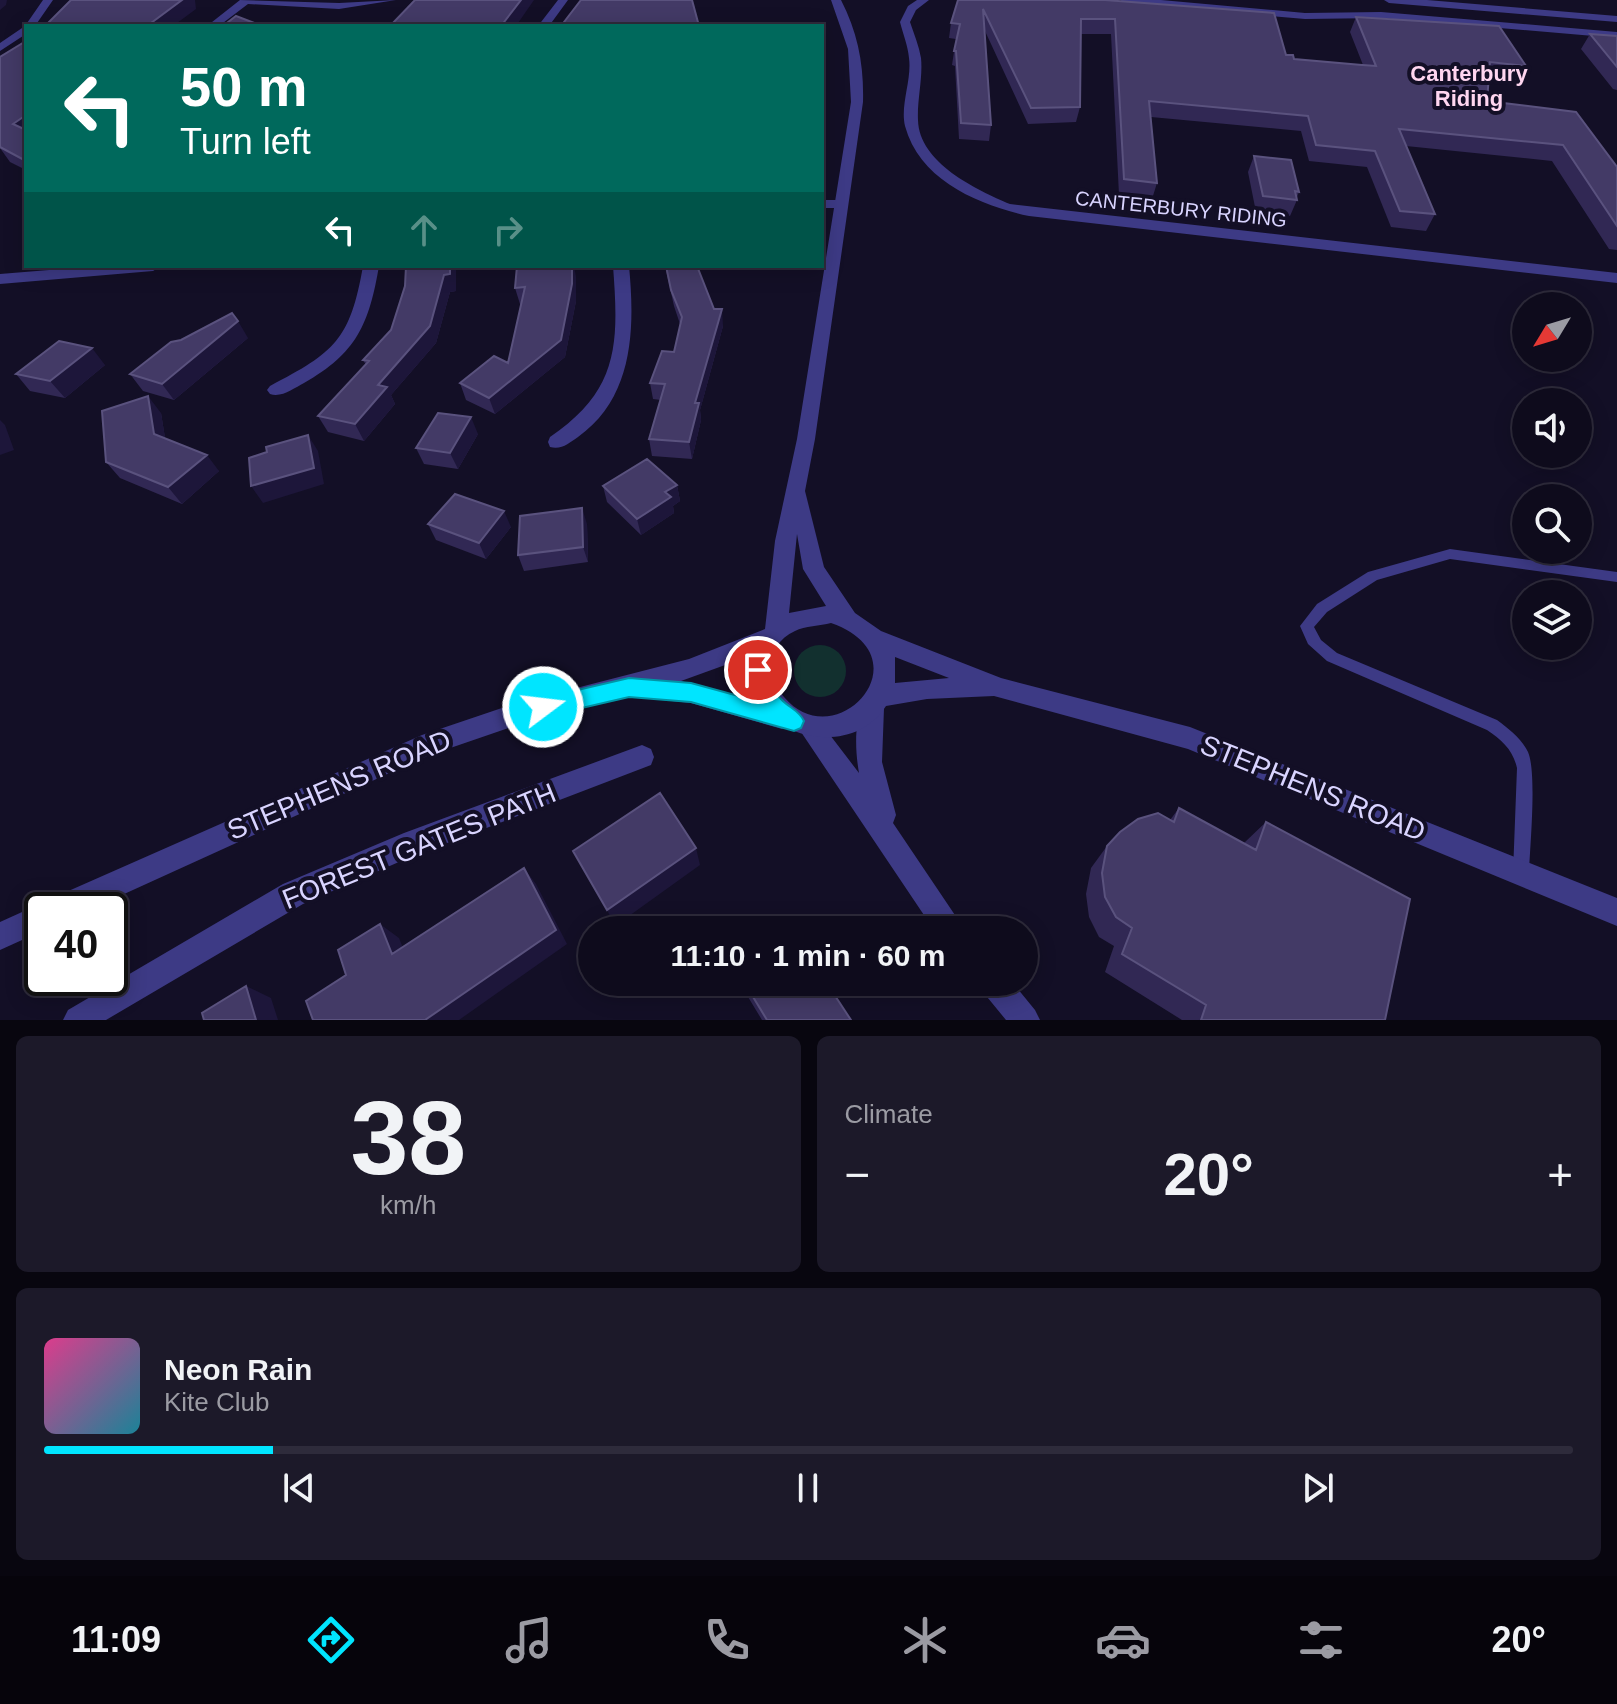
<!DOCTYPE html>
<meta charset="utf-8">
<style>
:root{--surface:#0e0b1c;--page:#1c1929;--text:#f1f3f6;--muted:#9b9ba3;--line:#2e2b3b;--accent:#00e5ff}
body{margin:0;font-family:Arial,sans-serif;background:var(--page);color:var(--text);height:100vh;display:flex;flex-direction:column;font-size:30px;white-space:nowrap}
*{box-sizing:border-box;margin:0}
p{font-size:26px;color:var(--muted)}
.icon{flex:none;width:44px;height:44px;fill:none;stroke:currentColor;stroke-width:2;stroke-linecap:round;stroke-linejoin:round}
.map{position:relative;height:1020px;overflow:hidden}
.details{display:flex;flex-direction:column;gap:16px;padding:16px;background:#08060f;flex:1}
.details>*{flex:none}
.banner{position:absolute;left:24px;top:24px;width:800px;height:244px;border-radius:0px;box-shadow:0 4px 20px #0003,0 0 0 2px var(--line);background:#00695c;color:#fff;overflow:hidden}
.needle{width:52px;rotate:232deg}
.controls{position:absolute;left:1512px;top:292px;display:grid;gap:16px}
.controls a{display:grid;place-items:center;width:80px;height:80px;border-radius:50%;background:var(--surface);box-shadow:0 4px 20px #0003,0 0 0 2px var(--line);font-size:40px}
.speed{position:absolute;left:24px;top:892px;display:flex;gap:16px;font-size:40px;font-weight:700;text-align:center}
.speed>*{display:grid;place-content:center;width:104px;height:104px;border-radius:50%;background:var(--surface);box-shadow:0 4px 20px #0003,0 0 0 2px var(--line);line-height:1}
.speed .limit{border:4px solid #111;border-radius:12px;background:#fff;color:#111}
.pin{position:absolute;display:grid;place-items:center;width:68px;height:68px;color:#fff;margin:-34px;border:4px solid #fff;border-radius:50%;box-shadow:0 2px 8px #0007}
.me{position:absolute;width:88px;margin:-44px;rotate:75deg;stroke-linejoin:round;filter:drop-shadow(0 0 6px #0008)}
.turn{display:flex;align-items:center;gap:28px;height:168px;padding:0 24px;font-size:36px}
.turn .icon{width:104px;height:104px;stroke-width:2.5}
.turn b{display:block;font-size:56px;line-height:68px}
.lanes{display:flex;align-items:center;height:76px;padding:0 24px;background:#0003;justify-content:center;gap:40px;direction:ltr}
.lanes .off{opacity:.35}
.big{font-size:60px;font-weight:700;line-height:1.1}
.details .card{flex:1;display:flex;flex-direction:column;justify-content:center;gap:12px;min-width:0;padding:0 28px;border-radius:12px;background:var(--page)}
.details .dial{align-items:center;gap:0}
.dial b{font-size:104px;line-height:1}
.song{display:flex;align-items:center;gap:24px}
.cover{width:96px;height:96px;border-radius:12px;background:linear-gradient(135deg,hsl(330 70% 55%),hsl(190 70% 35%))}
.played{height:8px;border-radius:4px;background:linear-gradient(90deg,var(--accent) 15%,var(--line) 15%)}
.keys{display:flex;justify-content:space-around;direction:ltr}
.heat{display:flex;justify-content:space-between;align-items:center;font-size:44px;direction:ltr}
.details .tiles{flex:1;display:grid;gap:16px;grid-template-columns:1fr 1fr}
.card:last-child{grid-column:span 2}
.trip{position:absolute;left:578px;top:916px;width:460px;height:80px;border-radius:40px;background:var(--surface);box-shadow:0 4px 20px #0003,0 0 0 2px var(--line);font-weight:700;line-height:80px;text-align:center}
.dock{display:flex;height:128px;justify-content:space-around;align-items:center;background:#06040b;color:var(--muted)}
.dock .icon{width:56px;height:56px}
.dock .on{color:var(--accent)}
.dock b{font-size:36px;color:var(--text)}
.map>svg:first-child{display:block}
</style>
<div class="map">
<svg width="1617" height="1020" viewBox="0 0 1617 1020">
<rect width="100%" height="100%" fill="#130f26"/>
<path fill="#12302f" d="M794 671a26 26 0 1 1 52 0a26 26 0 1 1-52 0Z"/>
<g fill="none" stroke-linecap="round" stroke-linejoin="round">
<path fill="#3d3a85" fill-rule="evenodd" d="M1450,549l167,23v10l-167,-23 -73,21 -50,32 -13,15 7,13 16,13 160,67c12,9 24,18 31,32 9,21 2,94 1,121l-2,6 -6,2 -6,-2 -2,-6 4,-105c-4,-18 -15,-28 -30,-38l-160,-69 -19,-17 -8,-18 17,-22 51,-32z"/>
<path fill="#3d3a85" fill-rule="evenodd" d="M43,0h10l-18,26h-9v8l-26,17v-8l25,-17z
M240,0l99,3 57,-3 -57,9 -91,-5 -29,22h-12z
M558,0h10l-19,26h-11z
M917,0h12l-13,10 -6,12c4,12 9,24 11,36 2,20 -4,42 -3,62 1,43 59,70 92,84l607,69v10l-588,-67c-50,-11 -109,-35 -124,-90 -5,-21 7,-46 4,-68 -1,-12 -6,-24 -9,-36l8,-16z
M1120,0h41l144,13 76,-1 236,20v6l-236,-20 -76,1 -180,-16z
M822,200h19l7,4 -7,4h-19z
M98,266h63l-8,5 -153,13v-10z
M363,266h16c-10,58 -22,87 -75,117 -10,5 -22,15 -34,11l-3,-4 3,-4c65,-34 80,-46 93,-120z
M613,266h16c6,62 5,131 -51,171 -9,6 -16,13 -28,10l-2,-5 2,-5c69,-47 69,-93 63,-171z
M872,697l8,3 4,8 -2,54 14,53 -3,8 72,107h-31l-137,-204 4,-8 8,-3 8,3 42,55c-4,-23 -5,-51 5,-73z
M642,745l9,4 3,8 -3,8 -243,93 -105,46 -197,116h-43l5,-10 215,-126 121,-51z
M979,982h33l23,28 5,10h-34l-23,-28z"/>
<path fill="#3d3a85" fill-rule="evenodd" d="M831,0h10c17,33 23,65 22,102l-48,337 -10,52 19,76 31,46 26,18 120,47 189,49 427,171v28l-429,-177 -194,-53 -67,3 -41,7c-21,34 -67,39 -100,21l-4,2 -91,-26 -49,-5 -9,-4 -119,32 -87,30 -338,154h-47v21l-42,19v-28l42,-19 4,2 2,-5 374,-165 92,-31 175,-45 76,-30 10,-88 22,-102 54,-337 -3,-53zM797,534l6,35 23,37 -37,7zM831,623c97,34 5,136 -47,74 -18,-21 -18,-53 11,-66 10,-5 25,-5 36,-8zM750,656l-3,11 11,34 -77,-20zM895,657l54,21 -54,5z
M1384,0h43l190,16v6l-228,-19z"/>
</g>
<path fill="#312854" d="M958,0h147l181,55 8,4 69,6 -13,-33 6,-15 170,49 -10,15 -27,-3 -2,23 130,66v83l-8,-1 -57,-88 -146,-15 29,68 -9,17 -35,-4 -24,-60 -58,-6 -8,-30 -150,-14 6,66 -5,16 -33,-4 -8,-161h-30l-1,73 -4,15 -48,2 -43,-93 6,94 -2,16 -30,-2 -4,-73 -3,-1 4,-26 -7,-1 2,-15z
M1590,34l27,2v54l-4,-1 -32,-40z
M26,41v129l-16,-8 -10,-14v-91z
M1254,156l45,36 -2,5v3l-7,16 -34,-4 -8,-40z
M406,266h50v25l-6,1 -14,51 -45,52 4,9 -31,37 -36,-9 -10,-16 48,-51 -3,-5 28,-30 14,-44z
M665,266h32l17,43 9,17 -23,84 1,10 -9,39 -40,-3 -3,-17 12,-39 -8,-1 -3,-16 24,-31 6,-28 -6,-18z
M576,277v24l-11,56 -70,57 -29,-14 -6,-17 48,-20 13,-59h-1l-5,-16z
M248,338l-74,62 -31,-9 -13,-17z
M105,365l-40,33 -35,-7 -14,-17z
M161,413l4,25 54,33 -37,33 -62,-26 -14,-16z
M478,434l-20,35 -34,-5 -8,-16z
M677,485l3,16 -7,5 1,7 -33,22 -34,-33 -4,-16z
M428,524l83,3 -25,32 -50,-19z
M587,524l1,38 -64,9 -6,-16z
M1179,808l65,35 22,-21 119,198h-203l-77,-48 9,-26 -15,-9 -10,-20 -3,-23 5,-26 16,-22 63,-26z
M741,982h85l25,38h-89l-20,-33z"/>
<path fill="#1d163a" d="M0,0h7l-1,5 -6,5z
M182,0h13l1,9 -23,17h-26z
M521,0h13l-18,26h-15z
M26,115v23l-13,-14z
M450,266h6v25l-6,1 -14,51 -45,52 4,9 -31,37 -9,-17z
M572,266h2l2,11v24l-11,56 -70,57 -6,-16z
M722,309l1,17 -23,84 1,10 -9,39 -3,-17 6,-39z
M238,321l10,17 -74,62 -12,-16z
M92,348l13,17 -40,33 -15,-17z
M148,396l13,17 6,37 -13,-16z
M471,417l7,17 -20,35 -8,-16z
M0,420l5,5 9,25 -14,5z
M308,435l10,16 6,33 -61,19 -12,-17z
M207,455l12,16 -37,33 -14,-17z
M677,485l3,16 -7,5 1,7 -33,22 -4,-16 28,-27z
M582,508l5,16 1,38 -5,-15z
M504,511l7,16 -25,32 -7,-16z
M696,848l4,17 -85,61 -8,-16z
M524,868l12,16 31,60 -108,76h-34z
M380,924l19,14 12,30 -19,-14z
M246,986l25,12 7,22h-22z"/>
<path fill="#433a66" stroke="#5a527e" stroke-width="2" d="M71,0h111l-35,26h-102z
M415,0h106l-20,26h-111z
M581,0h111l7,26h-138z
M958,0h147l169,13 12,42h7l1,4 68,6 14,1 -20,-49 143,9 27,40 -36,-4 -3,39 89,11 41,55v59l-54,-81 -164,-16 36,85 -35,-3 -25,-60 -59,-6 -8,-29 -159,-15 8,82 -33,-4 -9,-160h-34l-1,88 -49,1 -48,-99 8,116 -30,-2 -5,-72h-2l6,-27 -9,-1z
M236,16l26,10h-39z
M1590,34l27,2v31z
M26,41v74l-13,9 13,6v31l-26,-14v-90z
M1254,156l37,4 8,32 -4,-1 2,9 -34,-4z
M406,266h44v8l-6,1 -14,51 -52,59 9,2 -32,37 -37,-8 51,-55 -6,-1 28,-30 14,-44z
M517,266h55v18l-11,56 -72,58 -29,-15 34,-27 14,7 17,-76 -10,1z
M666,266h31l17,43h8l-27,94h4l-10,39 -40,-3 16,-55 -15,-1 12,-32 12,1 8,-35 -11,-27z
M232,313l6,8 -76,63 -32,-10 41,-32 10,-2z
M59,341l33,7 -42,33 -34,-7z
M148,396l6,38 53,21 -39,32 -62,-25 -4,-51z
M438,413l33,4 -21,36 -34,-5z
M308,435l6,33 -63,18 -2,-28 18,-6 -1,-5z
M647,459l30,26 -12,7 6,5 -34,22 -34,-33z
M455,494l49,17 -25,32 -51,-19z
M582,508l1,39 -65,8 2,-39z
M660,793l36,55 -89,62 -34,-59z
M1179,808l77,42 10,-28 144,77 -25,121h-184l5,-15 -84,-51 10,-26 -16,-11 -11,-20 -3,-24 5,-27 13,-14 18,-13 20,-6 16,9z
M524,868l32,62 -131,90h-112l-7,-19 40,-26 -8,-25 42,-26 12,30z
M744,982h82l25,38h-84z
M246,986l10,34h-52l-2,-7z"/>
<path fill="#00e5ff" stroke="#0095a6" stroke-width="2" d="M758,661l7,3c6,12 6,25 16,35 8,9 18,11 23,22l-3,7 -7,3 -103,-29 -62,-5 -86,20 -8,-3 -3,-7 3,-7 8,-2 86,-20 62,5 66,18 -10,-31 3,-6z"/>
<g text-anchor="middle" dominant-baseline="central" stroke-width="8" stroke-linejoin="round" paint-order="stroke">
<g font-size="20" fill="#d9d4ff" stroke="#130f26">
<text transform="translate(1181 209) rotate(6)">CANTERBURY RIDING</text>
</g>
<g font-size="22" font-weight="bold" fill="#ffd6f0" stroke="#130f26">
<text x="1469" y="73">Canterbury<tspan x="1469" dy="25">Riding</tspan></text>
</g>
<g font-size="28" fill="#d9d4ff" stroke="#130f26">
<text transform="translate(339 785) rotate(-23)">STEPHENS ROAD</text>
<text transform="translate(1313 788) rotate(22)">STEPHENS ROAD</text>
<text transform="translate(419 846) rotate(-22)">FOREST GATES PATH</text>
</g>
</g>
</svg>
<div class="controls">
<a><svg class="needle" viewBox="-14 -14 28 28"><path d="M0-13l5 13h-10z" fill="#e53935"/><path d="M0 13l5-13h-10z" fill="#9b9ba3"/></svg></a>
<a><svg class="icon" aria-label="sound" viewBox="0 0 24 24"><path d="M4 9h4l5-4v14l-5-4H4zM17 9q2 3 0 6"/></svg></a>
<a><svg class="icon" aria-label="search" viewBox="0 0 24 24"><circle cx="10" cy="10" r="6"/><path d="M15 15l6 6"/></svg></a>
<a><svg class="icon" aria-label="layers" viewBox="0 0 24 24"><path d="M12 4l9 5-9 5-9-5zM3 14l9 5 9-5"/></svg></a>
</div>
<div class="speed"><div class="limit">40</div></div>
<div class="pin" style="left:758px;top:670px;background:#d93025"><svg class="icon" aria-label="arrive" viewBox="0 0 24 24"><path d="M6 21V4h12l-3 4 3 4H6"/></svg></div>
<svg class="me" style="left:543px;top:707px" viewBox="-20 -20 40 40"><circle r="17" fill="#00e5ff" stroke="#fff" stroke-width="3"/><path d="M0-11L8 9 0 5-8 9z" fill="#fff"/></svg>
<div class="trip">11:10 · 1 min · 60 m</div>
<div class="banner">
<div class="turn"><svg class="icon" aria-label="left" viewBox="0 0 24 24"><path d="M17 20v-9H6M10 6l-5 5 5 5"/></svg><div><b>50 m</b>Turn left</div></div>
<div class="lanes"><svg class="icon" aria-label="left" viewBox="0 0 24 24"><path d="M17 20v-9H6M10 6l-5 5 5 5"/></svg><svg class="icon off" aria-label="ahead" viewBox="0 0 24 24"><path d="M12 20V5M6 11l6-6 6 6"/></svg><svg class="icon off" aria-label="right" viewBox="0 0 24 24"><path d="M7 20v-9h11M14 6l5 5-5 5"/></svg></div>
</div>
</div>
<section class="details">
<div class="tiles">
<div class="card dial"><b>38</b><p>km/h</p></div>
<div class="card"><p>Climate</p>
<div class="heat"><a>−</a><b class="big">20°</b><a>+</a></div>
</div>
<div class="card">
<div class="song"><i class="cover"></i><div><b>Neon Rain</b><p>Kite Club</p></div></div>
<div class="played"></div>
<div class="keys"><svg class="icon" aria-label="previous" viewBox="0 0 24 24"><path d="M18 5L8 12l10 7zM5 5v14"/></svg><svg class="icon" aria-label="pause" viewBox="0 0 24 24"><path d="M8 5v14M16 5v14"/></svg><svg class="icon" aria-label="next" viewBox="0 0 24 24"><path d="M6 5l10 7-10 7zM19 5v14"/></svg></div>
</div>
</div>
</section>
<nav class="dock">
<b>11:09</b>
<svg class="icon on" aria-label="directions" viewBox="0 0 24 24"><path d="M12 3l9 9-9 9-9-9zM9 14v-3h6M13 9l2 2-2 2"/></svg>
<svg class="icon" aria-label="music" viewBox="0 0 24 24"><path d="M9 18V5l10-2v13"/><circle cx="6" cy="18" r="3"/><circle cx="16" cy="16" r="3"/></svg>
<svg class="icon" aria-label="phone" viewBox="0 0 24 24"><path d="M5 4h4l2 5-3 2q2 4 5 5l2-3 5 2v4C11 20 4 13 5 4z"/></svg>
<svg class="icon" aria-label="climate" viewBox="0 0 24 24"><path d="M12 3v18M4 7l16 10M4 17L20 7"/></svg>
<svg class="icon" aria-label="car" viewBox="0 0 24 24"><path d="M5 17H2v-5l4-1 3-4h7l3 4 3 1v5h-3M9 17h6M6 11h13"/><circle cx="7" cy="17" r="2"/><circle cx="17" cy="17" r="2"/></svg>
<svg class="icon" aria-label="filters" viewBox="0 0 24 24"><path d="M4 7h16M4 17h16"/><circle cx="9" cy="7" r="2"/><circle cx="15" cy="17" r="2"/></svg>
<b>20°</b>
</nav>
